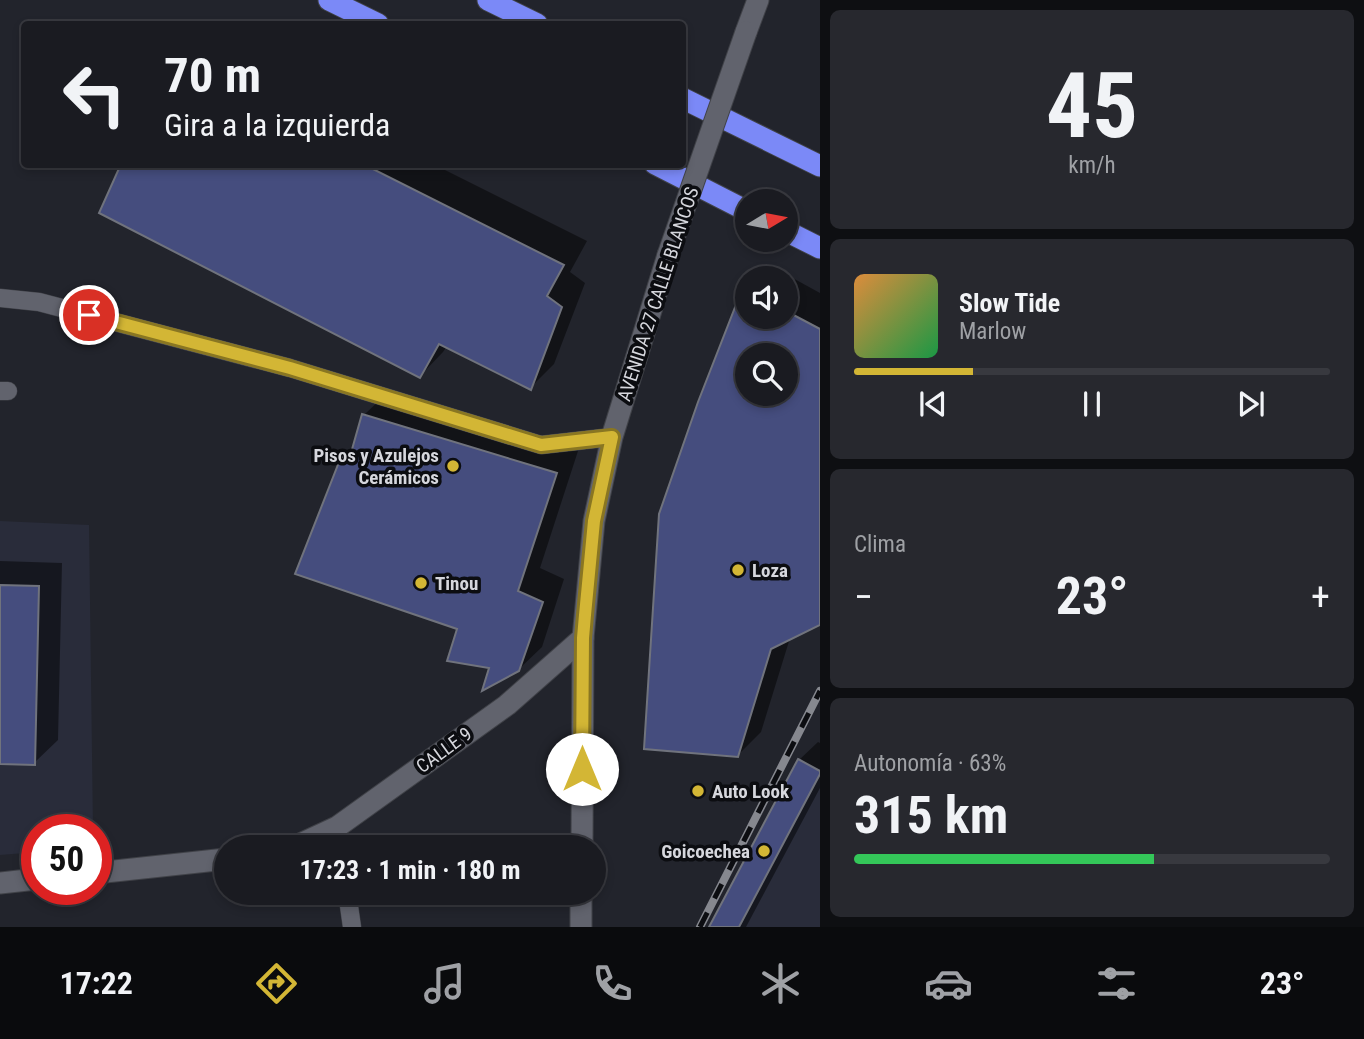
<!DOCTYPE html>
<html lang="es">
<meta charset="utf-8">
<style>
:root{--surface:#1a1b21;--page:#27282e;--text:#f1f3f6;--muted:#9fa1a5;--line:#38393f;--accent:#d3b635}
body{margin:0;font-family:"Roboto Condensed",sans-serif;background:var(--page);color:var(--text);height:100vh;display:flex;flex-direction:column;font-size:26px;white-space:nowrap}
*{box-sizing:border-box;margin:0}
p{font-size:23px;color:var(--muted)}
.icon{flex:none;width:38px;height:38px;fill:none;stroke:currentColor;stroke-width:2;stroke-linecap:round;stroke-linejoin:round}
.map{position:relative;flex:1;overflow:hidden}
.details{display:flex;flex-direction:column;gap:10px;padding:10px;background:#0e0f12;width:544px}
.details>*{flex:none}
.top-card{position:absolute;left:21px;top:21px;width:665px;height:147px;border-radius:7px;box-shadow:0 4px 10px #0003,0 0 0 2px var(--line);background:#1a1b21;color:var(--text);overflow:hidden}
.needle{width:46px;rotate:80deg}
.controls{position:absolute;left:735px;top:189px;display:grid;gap:14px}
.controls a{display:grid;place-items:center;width:63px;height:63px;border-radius:50%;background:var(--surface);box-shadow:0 4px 10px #0003,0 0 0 2px var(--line);font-size:35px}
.speed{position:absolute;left:21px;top:814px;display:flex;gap:14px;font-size:35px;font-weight:700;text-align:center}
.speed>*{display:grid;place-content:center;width:91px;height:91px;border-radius:50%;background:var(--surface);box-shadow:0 4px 10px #0003,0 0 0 2px var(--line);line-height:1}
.speed .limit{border:10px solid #d22;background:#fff;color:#111}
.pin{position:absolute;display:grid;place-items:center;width:60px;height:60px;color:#fff;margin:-30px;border:4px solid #fff;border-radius:50%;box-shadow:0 2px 7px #0007}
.me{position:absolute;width:77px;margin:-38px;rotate:0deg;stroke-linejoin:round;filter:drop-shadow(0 0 5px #0008)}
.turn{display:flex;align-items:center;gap:24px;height:147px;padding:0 28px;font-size:32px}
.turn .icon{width:91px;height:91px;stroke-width:2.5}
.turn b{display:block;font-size:49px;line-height:60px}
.big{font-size:52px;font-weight:700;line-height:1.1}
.details .card{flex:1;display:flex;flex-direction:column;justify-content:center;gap:10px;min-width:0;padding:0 24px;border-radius:10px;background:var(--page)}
.details .dial{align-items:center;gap:0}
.dial b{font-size:91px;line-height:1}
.song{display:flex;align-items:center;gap:21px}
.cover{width:84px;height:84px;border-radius:10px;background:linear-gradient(135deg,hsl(30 70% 55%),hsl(140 70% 35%))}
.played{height:7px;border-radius:4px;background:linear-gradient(90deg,var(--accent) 25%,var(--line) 25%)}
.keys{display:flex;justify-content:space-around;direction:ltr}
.heat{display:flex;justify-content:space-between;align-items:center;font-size:38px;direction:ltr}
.charge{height:10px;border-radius:5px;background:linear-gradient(90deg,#34c759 63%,var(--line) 0)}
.trip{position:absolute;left:214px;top:835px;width:392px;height:70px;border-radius:35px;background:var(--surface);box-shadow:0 4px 10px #0003,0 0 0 2px var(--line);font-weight:700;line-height:70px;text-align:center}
.tab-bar{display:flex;height:112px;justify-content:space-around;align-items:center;background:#0a0b0d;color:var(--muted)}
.tab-bar .icon{width:49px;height:49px}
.tab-bar .on{color:var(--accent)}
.tab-bar b{font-size:32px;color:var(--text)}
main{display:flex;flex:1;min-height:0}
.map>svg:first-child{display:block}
</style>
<main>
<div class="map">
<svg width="820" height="927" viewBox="0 0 820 927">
<rect width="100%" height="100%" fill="#22242c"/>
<path fill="#292c3a" d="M0,521l89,4 4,304 -56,1v22l-37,3z
M820,774v153h-81z"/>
<path fill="#0007" fill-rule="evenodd" d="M123,164h310l154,77 -17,31 15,11 -31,81 -24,24 -83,-42 -4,6 -23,24z
M769,265l51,28v330l-30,15 -29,94 -24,24 8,-468 2,-2v31h39v-39h-31zM747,355h39v39h-39z
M387,393l191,58 -38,117 24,11 -22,68 -24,23 -27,-3 -32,-39 -116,-170 12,-12 9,-31z
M0,561l62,2 -4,177 -24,23h-34z
M818,742l2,1v45l-74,139h-35l88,-167z"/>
<path fill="#454d7e" stroke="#70737d" stroke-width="2" fill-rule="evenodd" d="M121,164h242l201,101 -17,31 15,11 -31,83 -92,-46 -19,34 -321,-165z
M743,287l4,2v28h39v-6l34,18v296l-49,24 -33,108 -94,-8 15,-235 39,-112zM747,355h39v39h-39z
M362,414l195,59 -39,118 25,11 -24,69 -37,20 7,-23 -42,-7 10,-32 -162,-55 46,-117 8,3z
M0,585l39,1 -4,179 -35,-1z
M798,759l22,12v3l-81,153h-30z"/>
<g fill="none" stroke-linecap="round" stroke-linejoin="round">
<g stroke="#404248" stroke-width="19">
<path id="lane" d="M0,298l39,4 251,66 251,77 71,-8
M0,391h8
M337,827l3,20
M347,892l5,35"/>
</g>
<g stroke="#404248" stroke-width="23">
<path id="street" d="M294,847l43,-20 170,-122 76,-67
M96,873l130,-14
M0,883l37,-4"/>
</g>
<g stroke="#404248" stroke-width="23">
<path id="secondary" d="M746,32l12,-32
M582,847l1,-209 11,-117 18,-84 56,-182
M581,927v-35"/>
</g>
<g stroke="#404248" stroke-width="23">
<path id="highway" d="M329,0l49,24
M488,0l49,24
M682,98l138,68
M655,164l92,47
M786,231l34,17"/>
</g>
<use href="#lane" stroke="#61636d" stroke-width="18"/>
<use href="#street" stroke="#61636d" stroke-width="21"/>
<use href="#secondary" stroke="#61636d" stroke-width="21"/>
<use href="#highway" stroke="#7b89f7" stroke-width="21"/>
<g stroke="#86888f" stroke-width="8">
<path id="rail" d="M700,927l120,-236"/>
</g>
<use href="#rail" stroke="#0c0d11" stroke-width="5" stroke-dasharray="16" stroke-linecap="butt"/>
<g stroke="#404248" stroke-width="23" stroke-linecap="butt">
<path id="secondary-bridge" d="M668,255l78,-223"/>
</g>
<use href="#secondary-bridge" stroke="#61636d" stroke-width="21"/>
</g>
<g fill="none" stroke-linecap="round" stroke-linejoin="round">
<g stroke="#897622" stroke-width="18">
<path id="route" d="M89,315l201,53 251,77 71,-8 -18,84 -9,94 -2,23 -1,131"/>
</g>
<use href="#route" stroke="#d3b635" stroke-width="12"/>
</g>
<g fill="#d3b635" stroke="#0c0d11" stroke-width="2.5">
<circle cx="453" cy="466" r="7"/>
<circle cx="738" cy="570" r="7"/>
<circle cx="421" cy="583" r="7"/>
<circle cx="698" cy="791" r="7"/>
<circle cx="764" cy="851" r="7"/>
</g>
<g text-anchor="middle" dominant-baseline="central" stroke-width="7" stroke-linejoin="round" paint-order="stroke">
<g font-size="19" fill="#d6d7dd" stroke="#0c0d11">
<text transform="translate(658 294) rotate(-72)">AVENIDA 27 CALLE BLANCOS</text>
<text transform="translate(444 750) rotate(-36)">CALLE 9</text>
</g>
<g font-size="19" font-weight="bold" fill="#d6d7dd" stroke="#0c0d11" text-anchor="start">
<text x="439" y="455" text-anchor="end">Pisos y Azulejos<tspan x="439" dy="22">Cerámicos</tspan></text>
<text x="752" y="570">Loza</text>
<text x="435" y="583">Tinou</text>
<text x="712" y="791">Auto Look</text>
<text x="750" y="851" text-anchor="end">Goicoechea</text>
</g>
</g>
</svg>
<div class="controls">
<a><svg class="needle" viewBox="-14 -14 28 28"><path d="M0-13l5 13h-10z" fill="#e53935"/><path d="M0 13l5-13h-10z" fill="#9fa1a5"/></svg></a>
<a><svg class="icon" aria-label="sound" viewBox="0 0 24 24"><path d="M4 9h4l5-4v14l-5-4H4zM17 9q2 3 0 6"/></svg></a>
<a><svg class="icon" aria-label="search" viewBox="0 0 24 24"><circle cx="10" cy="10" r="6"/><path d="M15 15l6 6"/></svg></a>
</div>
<div class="speed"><div class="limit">50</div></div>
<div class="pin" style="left:89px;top:315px;background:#d93025"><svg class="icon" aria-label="arrive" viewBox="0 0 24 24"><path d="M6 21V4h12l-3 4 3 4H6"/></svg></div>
<svg class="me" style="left:582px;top:769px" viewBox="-20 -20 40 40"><circle r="19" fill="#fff"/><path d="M0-13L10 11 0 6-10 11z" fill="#d3b635"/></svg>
<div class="trip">17:23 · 1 min · 180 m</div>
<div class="top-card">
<div class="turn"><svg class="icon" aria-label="left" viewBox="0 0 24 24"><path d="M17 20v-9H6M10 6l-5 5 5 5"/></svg><div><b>70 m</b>Gira a la izquierda</div></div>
</div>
</div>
<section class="details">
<div class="card dial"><b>45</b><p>km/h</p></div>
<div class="card">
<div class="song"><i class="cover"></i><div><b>Slow Tide</b><p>Marlow</p></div></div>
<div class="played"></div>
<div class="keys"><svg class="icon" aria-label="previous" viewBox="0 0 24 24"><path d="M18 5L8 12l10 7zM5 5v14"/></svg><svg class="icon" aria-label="pause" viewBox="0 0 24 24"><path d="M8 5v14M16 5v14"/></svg><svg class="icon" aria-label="next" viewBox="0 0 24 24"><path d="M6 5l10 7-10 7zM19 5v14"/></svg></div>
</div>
<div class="card"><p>Clima</p>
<div class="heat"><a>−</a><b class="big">23°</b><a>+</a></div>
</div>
<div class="card"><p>Autonomía · 63%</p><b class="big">315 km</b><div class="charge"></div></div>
</section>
</main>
<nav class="tab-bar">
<b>17:22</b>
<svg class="icon on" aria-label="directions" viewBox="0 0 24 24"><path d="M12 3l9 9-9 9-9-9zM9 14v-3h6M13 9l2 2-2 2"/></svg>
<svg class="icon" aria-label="music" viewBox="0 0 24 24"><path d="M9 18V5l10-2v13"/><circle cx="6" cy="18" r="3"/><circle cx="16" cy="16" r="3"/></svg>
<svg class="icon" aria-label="phone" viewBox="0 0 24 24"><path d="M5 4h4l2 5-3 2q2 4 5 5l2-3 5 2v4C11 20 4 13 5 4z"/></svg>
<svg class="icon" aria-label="climate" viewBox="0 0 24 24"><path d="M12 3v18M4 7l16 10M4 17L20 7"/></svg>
<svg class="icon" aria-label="car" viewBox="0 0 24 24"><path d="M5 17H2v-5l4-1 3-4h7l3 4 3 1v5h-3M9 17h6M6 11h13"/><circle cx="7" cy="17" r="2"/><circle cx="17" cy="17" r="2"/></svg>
<svg class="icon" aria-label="filters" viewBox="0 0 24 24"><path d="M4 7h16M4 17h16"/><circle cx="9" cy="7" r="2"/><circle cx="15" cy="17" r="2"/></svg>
<b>23°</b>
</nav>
